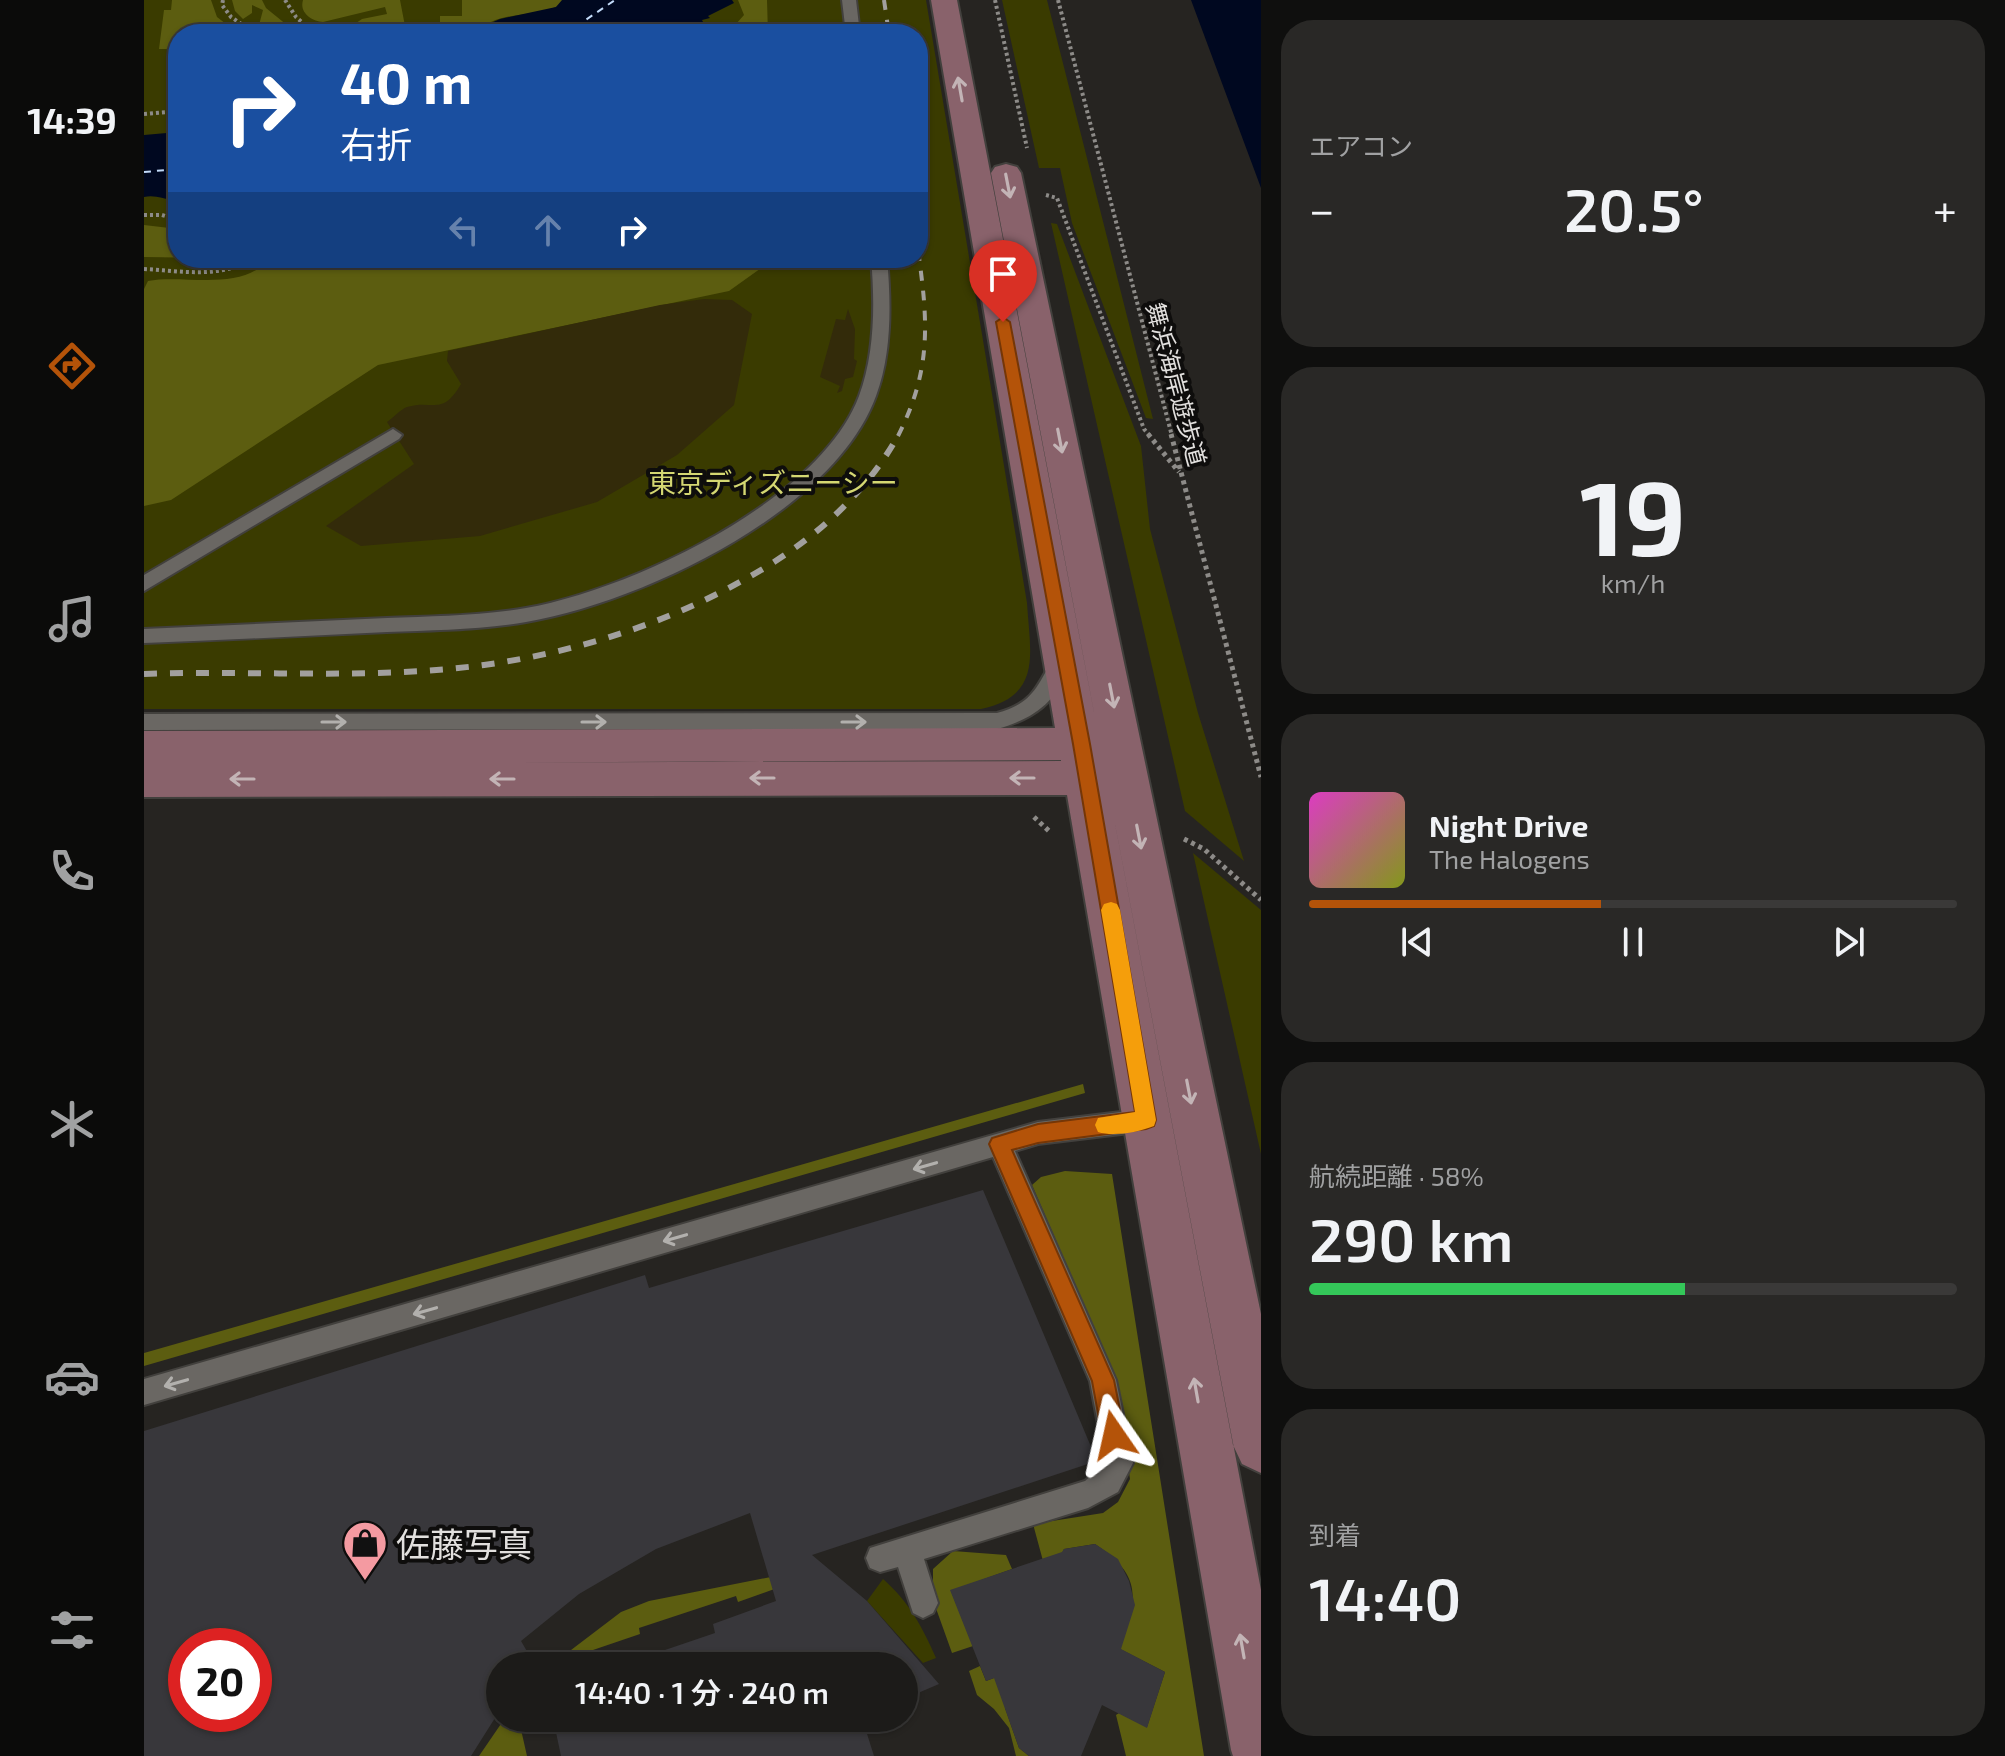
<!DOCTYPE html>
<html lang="ja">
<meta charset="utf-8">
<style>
:root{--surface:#1c1b19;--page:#292826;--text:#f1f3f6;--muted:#a0a1a2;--line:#3a3938;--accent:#b45309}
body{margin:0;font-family:"Exo 2","Noto Sans JP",sans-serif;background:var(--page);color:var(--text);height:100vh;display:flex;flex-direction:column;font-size:30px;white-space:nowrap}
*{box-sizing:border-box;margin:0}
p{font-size:26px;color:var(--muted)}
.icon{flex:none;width:44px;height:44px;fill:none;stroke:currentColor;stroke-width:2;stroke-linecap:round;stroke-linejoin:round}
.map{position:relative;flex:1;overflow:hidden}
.side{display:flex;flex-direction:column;gap:20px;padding:20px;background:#0f0f0e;width:744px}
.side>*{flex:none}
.hud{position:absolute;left:24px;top:24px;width:760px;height:244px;border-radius:32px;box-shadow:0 2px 6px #0004,0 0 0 2px var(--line);background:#1a4fa0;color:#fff;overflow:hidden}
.speed{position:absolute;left:24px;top:1628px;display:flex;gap:16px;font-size:40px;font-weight:700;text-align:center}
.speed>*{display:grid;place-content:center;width:104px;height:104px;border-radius:50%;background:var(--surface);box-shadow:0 2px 6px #0004,0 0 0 2px var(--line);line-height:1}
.speed .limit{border:12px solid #d22;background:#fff;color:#111}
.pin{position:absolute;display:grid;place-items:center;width:68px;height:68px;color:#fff;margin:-82px -34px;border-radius:50% 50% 50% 0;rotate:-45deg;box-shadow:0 0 8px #0007}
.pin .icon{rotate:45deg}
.me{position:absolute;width:88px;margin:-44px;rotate:349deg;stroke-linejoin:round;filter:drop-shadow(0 0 6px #0008)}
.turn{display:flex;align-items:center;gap:28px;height:168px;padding:0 40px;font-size:36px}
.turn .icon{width:104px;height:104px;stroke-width:2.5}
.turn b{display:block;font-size:56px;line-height:68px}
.lanes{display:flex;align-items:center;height:76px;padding:0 40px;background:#0003;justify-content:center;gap:40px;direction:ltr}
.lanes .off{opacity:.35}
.big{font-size:60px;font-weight:600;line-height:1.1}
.side .tile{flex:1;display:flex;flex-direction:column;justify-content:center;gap:12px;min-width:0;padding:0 28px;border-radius:32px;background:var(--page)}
.side .dial{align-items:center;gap:0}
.dial b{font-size:104px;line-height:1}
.song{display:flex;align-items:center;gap:24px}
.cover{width:96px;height:96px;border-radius:12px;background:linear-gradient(135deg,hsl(310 70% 55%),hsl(70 70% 35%))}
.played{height:8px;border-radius:4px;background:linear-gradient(90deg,var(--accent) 45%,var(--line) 45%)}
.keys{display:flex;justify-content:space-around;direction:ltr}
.heat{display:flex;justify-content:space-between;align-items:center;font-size:44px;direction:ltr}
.charge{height:12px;border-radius:6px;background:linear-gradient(90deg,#34c759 58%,var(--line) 0)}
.trip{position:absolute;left:342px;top:1652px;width:432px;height:80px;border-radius:40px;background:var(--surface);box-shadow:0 2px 6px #0004,0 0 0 2px var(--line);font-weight:600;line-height:80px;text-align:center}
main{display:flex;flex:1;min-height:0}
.menu{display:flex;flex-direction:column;width:144px;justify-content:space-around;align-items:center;background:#0b0b0a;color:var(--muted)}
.menu .icon{width:56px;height:56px}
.menu .selected{color:var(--accent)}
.menu b{font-size:36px;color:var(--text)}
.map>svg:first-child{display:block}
</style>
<main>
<nav class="menu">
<b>14:39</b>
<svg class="icon selected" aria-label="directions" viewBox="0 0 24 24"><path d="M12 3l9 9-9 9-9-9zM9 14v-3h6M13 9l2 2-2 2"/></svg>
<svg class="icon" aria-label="music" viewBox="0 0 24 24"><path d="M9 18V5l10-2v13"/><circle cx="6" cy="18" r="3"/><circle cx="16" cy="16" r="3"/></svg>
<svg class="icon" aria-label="phone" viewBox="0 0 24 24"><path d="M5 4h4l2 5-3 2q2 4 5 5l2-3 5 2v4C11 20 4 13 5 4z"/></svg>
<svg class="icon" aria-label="climate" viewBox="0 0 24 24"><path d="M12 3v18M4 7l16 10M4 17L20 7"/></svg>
<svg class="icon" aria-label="car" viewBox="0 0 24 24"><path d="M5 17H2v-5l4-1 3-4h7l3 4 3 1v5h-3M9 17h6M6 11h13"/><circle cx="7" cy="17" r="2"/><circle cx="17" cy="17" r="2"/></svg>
<svg class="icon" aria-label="filters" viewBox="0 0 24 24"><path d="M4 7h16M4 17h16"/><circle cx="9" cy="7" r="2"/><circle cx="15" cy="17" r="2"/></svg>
</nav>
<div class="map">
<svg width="1117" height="1756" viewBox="0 0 1117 1756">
<rect width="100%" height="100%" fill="#262421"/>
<path fill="#3a3b00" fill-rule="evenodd" d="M0,0h782l101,603c3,50 16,93 -46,106h-837zM34,34h740v224h-740z
M858,0h45l106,419 -7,-1 -74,-195 -12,-55h-21z
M907,223l6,1 84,222 9,83 48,184 46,148 -59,-50z
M1049,853l68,57v244z
M739,1579c26,23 39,47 53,79l-13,5 -56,-62z"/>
<path fill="#5c5d10" d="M28,0h39l6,17 22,17h-61v15h-19l5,-39h7z
M88,0h30l4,8 32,26h-32l-7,-9 4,-15 -11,-5v8l-9,6 -8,-8z
M159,0h97l5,26 35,-2v-8h22v-16h100l1,3c-25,17 -68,5 -87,31h-114l-8,-4 -1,-5 9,-6 25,-5 -2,-7 -62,15c-11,-1 -24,-9 -20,-22z
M594,0h29l1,34h-41l17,-19z
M0,225l34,4v29h42l-76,-1z
M125,258h506l-46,33 -351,74 -207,135 -27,6v-217l4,-8c36,-7 96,12 121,-23z
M939,1084l2,9 -941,273v-13z
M921,1171l47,3 92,582h-78l-10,-41 3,-2 28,14 18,-55 -45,-23c17,-51 24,-72 -25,-105l-31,5 -15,34 -16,-59 70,-11 15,-11 12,-23 -15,-102 -83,-192 9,-8z
M809,1551l53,4 6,14 -61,22 22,55 -21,7 -19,-53v-31z
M632,1576l4,11 -42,15 -2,-6 -97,32 1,6 -47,16 -16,16h-27l71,-54 28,-11z
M890,1663l-29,45 14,40 10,8h-13l-7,-28 -15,-19 -17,-14 -8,-24 11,-5 6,15z
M361,1718h21l-6,7 7,31h-48z"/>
<path fill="#332b0a" d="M560,299l28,1 20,14 -18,91 -57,50 -80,47 -117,34 -119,10 -35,-20 88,-62 -27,-42c6,-4 14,-13 20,-15 26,-8 35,10 54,-23l-14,-23 1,-10 212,-46z
M704,309l7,20 -1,30 3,2 -4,16 -8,2 -3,12 -5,2 3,-7 -20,-9 16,-58 9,1z"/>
<path fill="#000820" d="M418,0h170l2,3 -26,13 2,2 -8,2 2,4 -29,10h-199l8,-8 16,-7 56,-12z
M1047,0h70v188z
M34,132v67c-13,2 -21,-5 -34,-2v-62z"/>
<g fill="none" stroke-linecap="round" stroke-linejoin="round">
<path stroke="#c2dbf9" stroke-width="2" stroke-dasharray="7 6" stroke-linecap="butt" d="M421,34l50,-34
M0,172l34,-3"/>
</g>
<path fill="#38373b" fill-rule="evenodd" d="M839,1190l114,271 -285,94 55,46 72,83 -35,15v-33h-286l97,-33 -2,-9 63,-23 -26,-88 -94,36 -77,45 -58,47 11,19 -4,6h-28v44l-29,46h-327v-325l501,-156 4,13zM42,1646h68v68h-68z
M951,1544l23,15 11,22 6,24 -14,44 44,23 -18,56 -45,-23 -21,51h-52l-10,-8 -25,-70 -8,3 -36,-91 112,-38 2,-3z
M409,1718h309l12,38h-313z"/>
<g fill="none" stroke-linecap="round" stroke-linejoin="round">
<g stroke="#42403d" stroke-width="4">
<path id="lane" d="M698,0h14l4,34h-14z
M727,258h16c4,45 5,95 -11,138 -42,116 -236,207 -350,226 -46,8 -93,8 -139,10 -81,4 -162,8 -243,11v-14c81,-4 162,-7 243,-11 46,-2 93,-2 139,-10 104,-18 294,-107 333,-212 16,-43 16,-93 12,-138z
M249,429l9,6 -3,4 -255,152v-16z
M915,657l7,3 3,5c-11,37 -36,54 -72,64l-853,1v-16l853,-1c34,-9 40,-25 55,-53z
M1002,1109l9,3 3,8 -3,8 -9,3 -108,13 -23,7 101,229 17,83 -15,29 -30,16 -164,51 14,44 -5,10 -10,5 -10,-5 -15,-46 -18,5 -10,-4 -4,-10 4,-10 215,-67 20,-18 -15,-82 -97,-224 -849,248v-26l894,-257z"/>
</g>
<g stroke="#42403d" stroke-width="4">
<path id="secondary" d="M787,0h26l141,733 -107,-560 4,-6 11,-3 11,3 4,6 240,1141v159l-19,-9 -9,-19 -125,-658 153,803v166h-28l-2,-6 -164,-955 -923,2v-66l911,-3zM917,760v1l-687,2z"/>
</g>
<path stroke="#8d8b88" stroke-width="4" stroke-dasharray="3 3" stroke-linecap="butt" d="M79,0l-1,5 9,12 25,17
M141,0l11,17 19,17
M851,0l32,148
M914,0l114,436
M0,114l34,-3
M902,195l11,3 87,231 6,7
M0,215h18l16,5
M0,269c38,2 77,10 111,-11"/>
<path stroke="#8d8b88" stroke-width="5" stroke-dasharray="4 4" stroke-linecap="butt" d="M1004,434l31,38
M1027,434l90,343
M890,817l16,15
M1040,839l20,10 57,51"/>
<use href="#lane" fill="#6a6763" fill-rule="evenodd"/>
<use href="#secondary" fill="#89626b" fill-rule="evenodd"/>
<path stroke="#a2a09e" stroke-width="4" stroke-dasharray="10 10" stroke-linecap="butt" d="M740,0l5,34
M754,436c34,-67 30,-115 20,-186"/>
<path stroke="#a2a09e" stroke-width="6" stroke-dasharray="13 13" stroke-linecap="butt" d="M0,674c113,-4 228,6 340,-9 92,-13 182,-41 263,-87 62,-34 118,-82 152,-144"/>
</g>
<defs><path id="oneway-shaft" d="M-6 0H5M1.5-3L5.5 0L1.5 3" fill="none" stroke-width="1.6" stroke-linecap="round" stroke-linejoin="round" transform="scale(2)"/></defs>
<g stroke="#c3b4b6">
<use href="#oneway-shaft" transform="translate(816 89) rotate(-100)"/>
<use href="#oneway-shaft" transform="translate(864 186) rotate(79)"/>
<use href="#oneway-shaft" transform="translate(916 441) rotate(79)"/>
<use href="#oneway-shaft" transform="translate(968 696) rotate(79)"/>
<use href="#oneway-shaft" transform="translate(618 778) rotate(180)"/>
<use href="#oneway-shaft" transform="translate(878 778) rotate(180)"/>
<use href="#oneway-shaft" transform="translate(98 779) rotate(180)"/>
<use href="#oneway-shaft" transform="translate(358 779) rotate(180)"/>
<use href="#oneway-shaft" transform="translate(995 837) rotate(79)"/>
<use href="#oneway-shaft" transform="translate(1045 1092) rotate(79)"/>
<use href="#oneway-shaft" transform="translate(1052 1390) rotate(-100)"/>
<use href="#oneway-shaft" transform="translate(1098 1646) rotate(-100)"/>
</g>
<g stroke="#b2b0ad">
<use href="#oneway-shaft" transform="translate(190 722)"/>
<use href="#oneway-shaft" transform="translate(450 722)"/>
<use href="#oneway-shaft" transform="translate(710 722)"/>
<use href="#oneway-shaft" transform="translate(781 1166) rotate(164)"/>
<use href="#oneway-shaft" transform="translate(531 1238) rotate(164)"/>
<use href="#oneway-shaft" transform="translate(281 1311) rotate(164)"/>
<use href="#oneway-shaft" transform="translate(32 1383) rotate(164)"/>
</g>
<path fill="#b45309" stroke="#753606" stroke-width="2" d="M859,317l7,5 80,422 66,376 -2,6 -8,3 -108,14 -26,7 102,230 11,55 -3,8 -8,4 -8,-4 -4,-8 -10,-54 -103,-237 3,-6 46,-14 97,-12 -62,-368 -77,-422z"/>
<path fill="#f59e0b" d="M967,902l6,2 3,6 36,210 -2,6c-15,6 -41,11 -56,6l-3,-7 3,-7 37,-6 -34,-202 3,-6z"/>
<defs>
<g id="shop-pin" transform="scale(2.3)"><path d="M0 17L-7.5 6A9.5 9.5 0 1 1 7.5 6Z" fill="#f49aa1" stroke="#0e0d0c"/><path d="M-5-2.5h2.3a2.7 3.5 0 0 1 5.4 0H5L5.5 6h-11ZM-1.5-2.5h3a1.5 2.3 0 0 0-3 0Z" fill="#111"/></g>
</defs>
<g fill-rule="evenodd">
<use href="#shop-pin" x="221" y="1543"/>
</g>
<g text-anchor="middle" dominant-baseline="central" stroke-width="8" stroke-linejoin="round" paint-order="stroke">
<g font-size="24" fill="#e2e0de" stroke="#0e0d0c">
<text transform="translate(1033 384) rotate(75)">舞浜海岸遊歩道</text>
</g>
<g font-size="28" fill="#d4d772" stroke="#0e0d0c">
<text x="629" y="482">東京ディズニーシー</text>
</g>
<g font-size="34" fill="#e2e0de" stroke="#0e0d0c" text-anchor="start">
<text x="252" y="1543">佐藤写真</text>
</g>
</g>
</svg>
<div class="speed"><div class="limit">20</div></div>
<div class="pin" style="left:859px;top:322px;background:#d93025"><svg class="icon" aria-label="arrive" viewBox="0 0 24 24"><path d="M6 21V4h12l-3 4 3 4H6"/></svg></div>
<svg class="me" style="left:970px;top:1435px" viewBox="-20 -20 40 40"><path d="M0-17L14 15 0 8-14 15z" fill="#b45309" stroke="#fff" stroke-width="4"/></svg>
<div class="trip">14:40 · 1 分 · 240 m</div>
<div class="hud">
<div class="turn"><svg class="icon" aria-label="right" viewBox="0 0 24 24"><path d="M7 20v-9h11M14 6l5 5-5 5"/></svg><div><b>40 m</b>右折</div></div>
<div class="lanes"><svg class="icon off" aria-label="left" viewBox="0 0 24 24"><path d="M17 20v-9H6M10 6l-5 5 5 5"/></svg><svg class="icon off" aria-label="ahead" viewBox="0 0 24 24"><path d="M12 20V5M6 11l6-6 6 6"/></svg><svg class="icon" aria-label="right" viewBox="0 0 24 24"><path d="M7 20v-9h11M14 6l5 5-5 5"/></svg></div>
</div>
</div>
<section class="side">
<div class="tile"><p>エアコン</p>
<div class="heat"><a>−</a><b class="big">20.5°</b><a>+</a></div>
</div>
<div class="tile dial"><b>19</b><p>km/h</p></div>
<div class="tile">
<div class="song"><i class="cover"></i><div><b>Night Drive</b><p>The Halogens</p></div></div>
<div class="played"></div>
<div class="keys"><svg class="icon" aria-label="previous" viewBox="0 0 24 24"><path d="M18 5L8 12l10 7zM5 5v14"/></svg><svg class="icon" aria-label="pause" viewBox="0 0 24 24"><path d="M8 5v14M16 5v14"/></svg><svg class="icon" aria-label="next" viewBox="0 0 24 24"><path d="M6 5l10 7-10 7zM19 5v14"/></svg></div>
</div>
<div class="tile"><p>航続距離 · 58%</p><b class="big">290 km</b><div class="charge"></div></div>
<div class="tile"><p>到着</p><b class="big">14:40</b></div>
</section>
</main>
